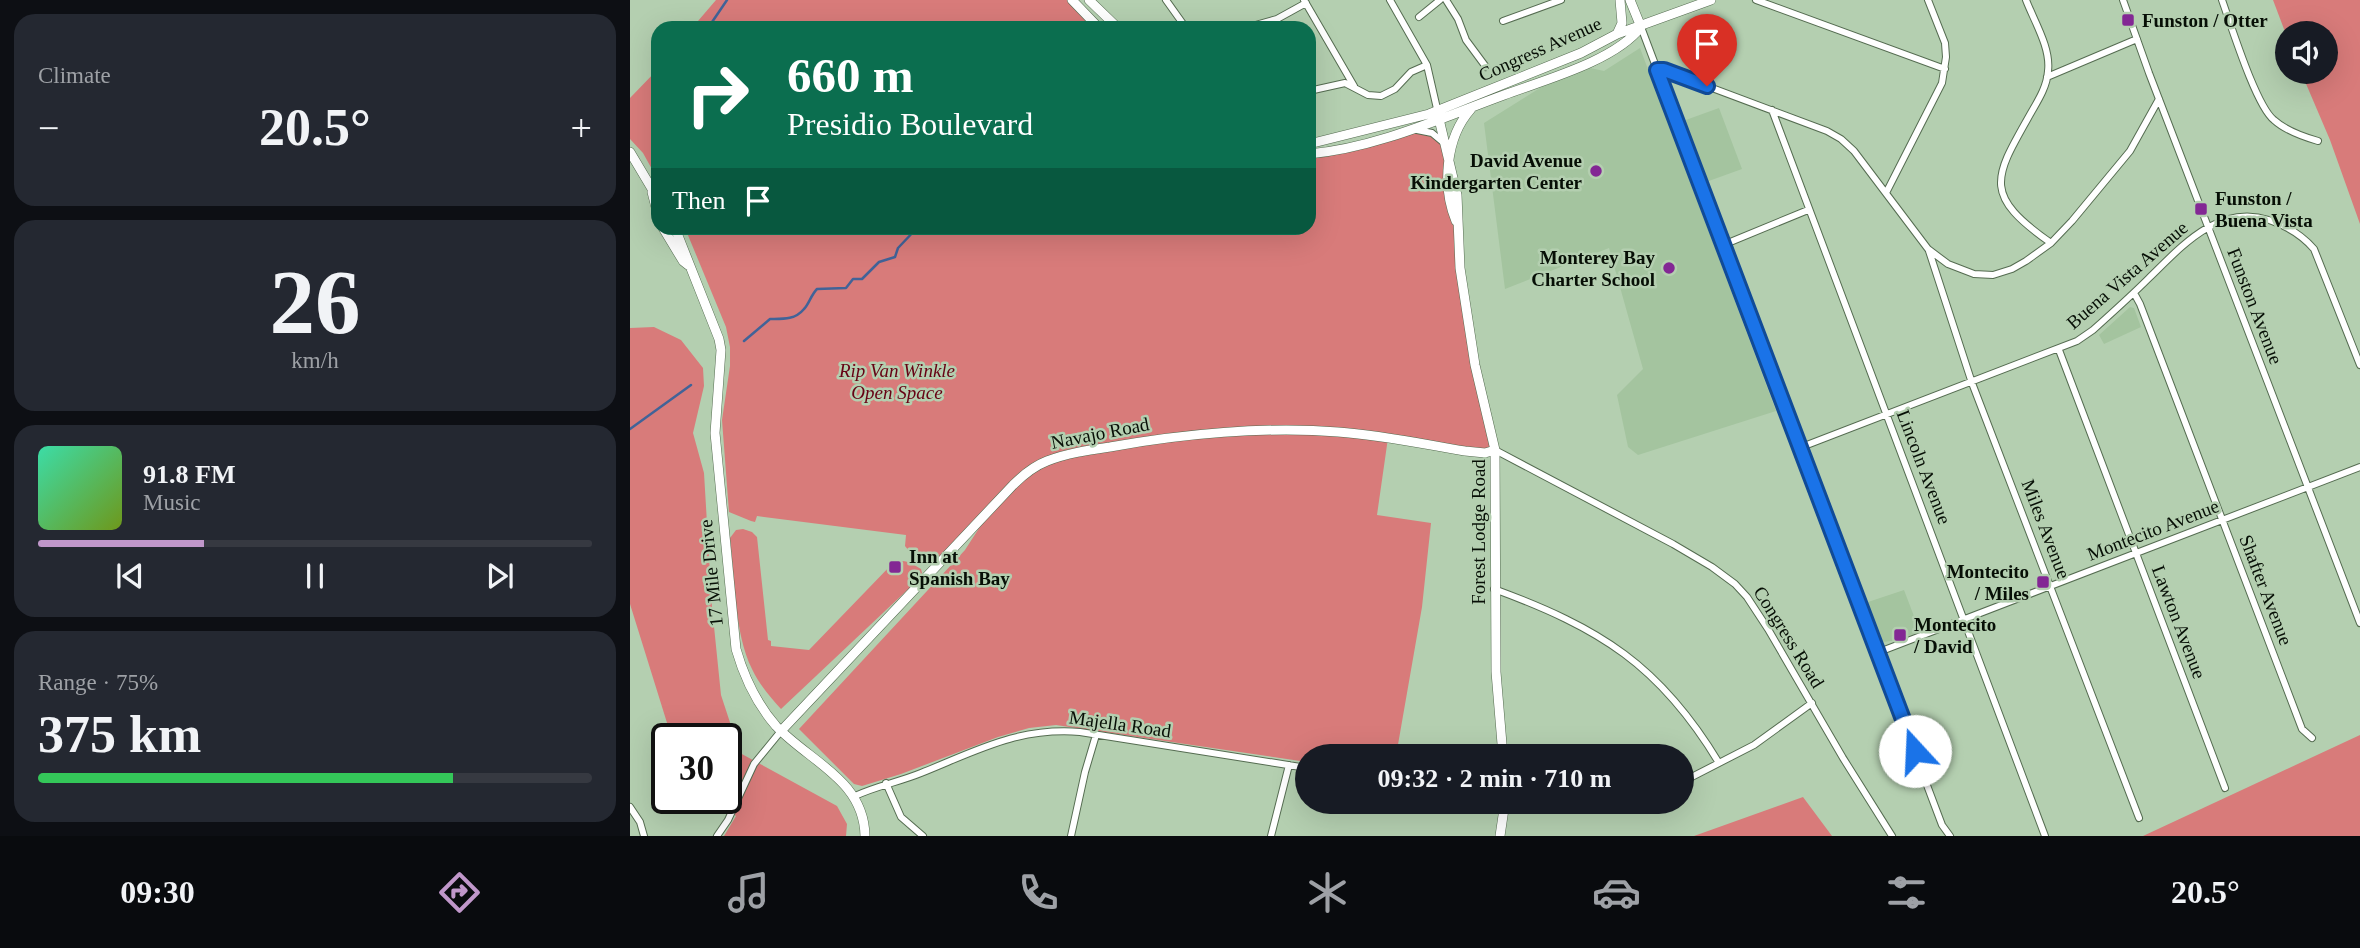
<!DOCTYPE html>
<meta charset="utf-8">
<style>
:root{--surface:#171b24;--page:#242831;--text:#f1f3f6;--muted:#9ea1a6;--line:#363941;--accent:#c097ca}
body{margin:0;font-family:"Times New Roman",serif;background:var(--page);color:var(--text);height:100vh;display:flex;flex-direction:column;font-size:26px;white-space:nowrap}
*{box-sizing:border-box;margin:0}
p{font-size:23px;color:var(--muted)}
.icon{flex:none;width:38px;height:38px;fill:none;stroke:currentColor;stroke-width:2;stroke-linecap:round;stroke-linejoin:round}
.map{position:relative;flex:1;overflow:hidden}
.side{display:flex;flex-direction:column;gap:14px;padding:14px;background:#0d0f14;width:630px}
.side>*{flex:none}
.banner{position:absolute;left:21px;top:21px;width:665px;height:214px;border-radius:21px;box-shadow:0 7px 28px #0002;background:#0b6e4f;color:#fff;overflow:hidden}
.fabs{position:absolute;left:1645px;top:21px;display:grid;gap:14px}
.fabs a{display:grid;place-items:center;width:63px;height:63px;border-radius:50%;background:var(--surface);box-shadow:0 7px 28px #0002;font-size:35px}
.speed{position:absolute;left:21px;top:723px;display:flex;gap:14px;font-size:35px;font-weight:700;text-align:center}
.speed>*{display:grid;place-content:center;width:91px;height:91px;border-radius:50%;background:var(--surface);box-shadow:0 7px 28px #0002;line-height:1}
.speed .limit{border:4px solid #111;border-radius:10px;background:#fff;color:#111}
.pin{position:absolute;display:grid;place-items:center;width:60px;height:60px;color:#fff;margin:-72px -30px;border-radius:50% 50% 50% 0;rotate:-45deg;box-shadow:0 0 7px #0007}
.pin .icon{rotate:45deg}
.me{position:absolute;width:77px;margin:-38px;rotate:340deg;stroke-linejoin:round;filter:drop-shadow(0 0 5px #0008)}
.turn{display:flex;align-items:center;gap:24px;height:147px;padding:0 21px;font-size:32px}
.turn .icon{width:91px;height:91px;stroke-width:2.5}
.turn b{display:block;font-size:49px;line-height:60px}
.then{display:flex;align-items:center;height:66px;padding:0 21px;background:#0003;gap:14px;font-size:26px}
.big{font-size:52px;font-weight:600;line-height:1.1}
.side .card{flex:1;display:flex;flex-direction:column;justify-content:center;gap:10px;min-width:0;padding:0 24px;border-radius:21px;background:var(--page)}
.side .dial{align-items:center;gap:0}
.dial b{font-size:91px;line-height:1}
.song{display:flex;align-items:center;gap:21px}
.cover{width:84px;height:84px;border-radius:10px;background:linear-gradient(135deg,hsl(160 70% 55%),hsl(80 70% 35%))}
.played{height:7px;border-radius:4px;background:linear-gradient(90deg,var(--accent) 30%,var(--line) 30%)}
.keys{display:flex;justify-content:space-around;direction:ltr}
.heat{display:flex;justify-content:space-between;align-items:center;font-size:38px;direction:ltr}
.charge{height:10px;border-radius:5px;background:linear-gradient(90deg,#34c759 75%,var(--line) 0)}
.trip{position:absolute;left:665px;top:744px;width:399px;height:70px;border-radius:35px;background:var(--surface);box-shadow:0 7px 28px #0002;font-weight:600;line-height:70px;text-align:center}
.tab-bar{display:flex;height:112px;justify-content:space-around;align-items:center;background:#090b0e;color:var(--muted)}
.tab-bar .icon{width:49px;height:49px}
.tab-bar .active{color:var(--accent)}
.tab-bar b{font-size:32px;color:var(--text)}
main{display:flex;flex:1;min-height:0}
.map>svg:first-child{display:block}
</style>
<main>
<section class="side">
<div class="card"><p>Climate</p>
<div class="heat"><a>−</a><b class="big">20.5°</b><a>+</a></div>
</div>
<div class="card dial"><b>26</b><p>km/h</p></div>
<div class="card">
<div class="song"><i class="cover"></i><div><b>91.8 FM</b><p>Music</p></div></div>
<div class="played"></div>
<div class="keys"><svg class="icon" aria-label="previous" viewBox="0 0 24 24"><path d="M18 5L8 12l10 7zM5 5v14"/></svg><svg class="icon" aria-label="pause" viewBox="0 0 24 24"><path d="M8 5v14M16 5v14"/></svg><svg class="icon" aria-label="next" viewBox="0 0 24 24"><path d="M6 5l10 7-10 7zM19 5v14"/></svg></div>
</div>
<div class="card"><p>Range · 75%</p><b class="big">375 km</b><div class="charge"></div></div>
</section>
<div class="map">
<svg width="1730" height="836" viewBox="0 0 1730 836">
<rect width="100%" height="100%" fill="#b4cfb0"/>
<path fill="#a4c49f" d="M1010,48l136,363 -138,44 -10,-8 -11,-52 26,-26 -34,-121 -104,41 -21,-166 83,-52 14,-5 23,5z
M1089,108l23,61 -36,13 -23,-61z
M1500,307l4,1 7,19 -37,17 -5,-9z
M1274,590l16,42 -28,9 -10,1 -17,-39z"/>
<path fill="#d87b7a" d="M86,0h353l30,28h-407z
M1643,0h87v224l-30,-84 -29,-68h25v-39h-39v4z
M28,69v111l-15,-27 -13,-14v-41z
M784,130l26,9 18,87 2,42 35,182 -10,3 -97,-15 -11,77 54,8 -9,84 -26,149h-89v6l-251,-37 -27,3 -31,9 -97,37 -39,12 -8,-2 -55,-55 166,-179 29,-45 -61,57 -24,-11 -4,-5 1,-11 -149,-19 -2,6 -4,-1 -22,-9 -7,-92 8,-54v-19l-4,-20 -41,-99h624v-74z
M24,327l27,13 22,28 1,18 -11,47 11,40 8,134 9,88 19,58 97,53 10,18 -1,12h-122l12,-20 -23,-18h13v-60h-53l-5,-12 -38,-122v-276z
M113,529l9,3 5,5 11,103 3,1v5l38,4 84,-87c12,-5 18,0 28,6l1,4 -3,6 -138,130c-11,-12 -22,-25 -29,-40 -18,-37 -17,-90 -22,-131l6,-8z
M1730,735v101h-217z
M1173,797l29,39h-138z"/>
<g fill="none" stroke-linecap="round" stroke-linejoin="round">
<path stroke="#416398" stroke-width="2.5" d="M78,28l19,-28
M114,341l26,-22c13,0 25,1 34,-10 5,-5 7,-14 13,-20l29,-1 7,-9h9l17,-17 16,-5 3,-9 19,-20
M0,429l61,-44"/>
<g stroke="#556c51" stroke-width="8">
<path id="street" d="M536,0l20,28
M674,0l50,86
M760,0l37,65 11,48
M816,0l12,19 8,21 20,27
M1126,0l189,69
M1396,0c8,21 25,48 22,71 -1,15 -9,28 -16,40 -38,67 -51,83 19,132
M1493,0l26,73 211,550
M1592,0c9,25 34,106 52,120 11,10 30,17 44,21
M789,17l21,-17
M873,21l58,-21
M1011,27l301,798 8,11
M615,28l32,-9 29,-16
M1027,70h7l163,61 14,8 13,12 74,98 20,15 26,10 19,1 19,-6 14,-8 25,-18 21,-22 58,-70 29,-52
M1417,77l90,-38
M679,91l36,-8 23,12 13,1 14,-7 16,-17 16,-7
M1142,110l273,726
M787,130l15,3 12,10
M1256,193l56,-110 4,-26 -1,-14 -17,-43
M1093,245l85,-35
M1299,251l43,132 167,435
M1504,293l6,11 162,425 10,9
M1429,350l166,438
M1169,448l278,-107 16,-11c19,-17 38,-34 56,-52 33,-32 69,-74 120,-58 18,6 33,15 45,29l46,116
M865,450l178,94 39,23 23,17 12,13 21,32 75,129 49,78
M864,589c106,39 166,76 225,174
M1249,652l481,-185
M1052,782l72,-37 58,-42
M256,783l15,34 22,19
M225,796c21,-10 44,-14 66,-23 55,-22 97,-46 159,-41l227,36
M920,802l12,1 32,-1
M0,807l10,15 4,14
M87,836l11,-16 26,-56 27,-33
M441,836l14,-64 11,-37
M641,836l18,-71"/>
</g>
<g stroke="#556c51" stroke-width="10">
<path id="secondary" d="M442,0l27,28
M459,0l29,28
M1000,0l11,27
M987,34l5,-11 -2,-23
M809,119l18,76 3,73 15,97 20,85 1,222 7,84
M679,144l120,-30 152,-61 36,-19 94,-34
M0,152l28,47
M679,154c67,-6 132,-36 195,-59 40,-15 111,-34 137,-68
M22,192l6,23
M826,221c-14,-34 -11,-83 15,-112
M33,228l20,33 5,4
M45,228l44,111 2,11 -6,83 21,216c8,28 21,55 40,77 34,36 88,54 89,110
M151,731l232,-246c10,-10 21,-19 34,-24 20,-8 42,-11 63,-14 71,-13 156,-21 228,-15 43,3 85,12 127,19l20,2 10,-3
M870,836l5,-34"/>
</g>
<use href="#street" stroke="#fff" stroke-width="6"/>
<use href="#secondary" stroke="#fff" stroke-width="9"/>
</g>
<g fill="none" stroke-linecap="round" stroke-linejoin="round">
<g stroke="#114b97" stroke-width="18">
<path id="route" d="M1077,86l-43,-16h-7l258,681"/>
</g>
<use href="#route" stroke="#1a73e8" stroke-width="12"/>
</g>
<g fill="#832794" stroke="#b4cfb0" stroke-width="2.5">
<rect x="1491" y="13" width="14" height="14" rx="3.5"/>
<circle cx="966" cy="171" r="7"/>
<rect x="1564" y="202" width="14" height="14" rx="3.5"/>
<circle cx="1039" cy="268" r="7"/>
<rect x="258" y="560" width="14" height="14" rx="3.5"/>
<rect x="1406" y="575" width="14" height="14" rx="3.5"/>
<rect x="1263" y="628" width="14" height="14" rx="3.5"/>
</g>
<g text-anchor="middle" dominant-baseline="central" stroke-width="5" stroke-linejoin="round" paint-order="stroke">
<g font-size="19" font-weight="bold" fill="#070f06" stroke="#b4cfb0" text-anchor="start">
<text x="1512" y="20">Funston / Otter</text>
<text x="952" y="160" text-anchor="end">David Avenue<tspan x="952" dy="22">Kindergarten Center</tspan></text>
<text x="1585" y="198">Funston /<tspan x="1585" dy="22">Buena Vista</tspan></text>
<text x="1025" y="257" text-anchor="end">Monterey Bay<tspan x="1025" dy="22">Charter School</tspan></text>
<text x="279" y="556">Inn at<tspan x="279" dy="22">Spanish Bay</tspan></text>
<text x="1399" y="571" text-anchor="end">Montecito<tspan x="1399" dy="22">/ Miles</tspan></text>
<text x="1284" y="624">Montecito<tspan x="1284" dy="22">/ David</tspan></text>
</g>
<g font-size="19" fill="#070f06" stroke="#b4cfb0">
<text transform="translate(910 49) rotate(-24)">Congress Avenue</text>
<text transform="translate(1497 275) rotate(-41)">Buena Vista Avenue</text>
<text transform="translate(1625 306) rotate(69)">Funston Avenue</text>
<text transform="translate(470 433) rotate(-11)">Navajo Road</text>
<text transform="translate(1294 467) rotate(69)">Lincoln Avenue</text>
<text transform="translate(1416 529) rotate(69)">Miles Avenue</text>
<text transform="translate(1523 530) rotate(-21)">Montecito Avenue</text>
<text transform="translate(848 532) rotate(-90)">Forest Lodge Road</text>
<text transform="translate(81 573) rotate(-96)">17 Mile Drive</text>
<text transform="translate(1636 590) rotate(69)">Shafter Avenue</text>
<text transform="translate(1549 622) rotate(69)">Lawton Avenue</text>
<text transform="translate(1159 637) rotate(58)">Congress Road</text>
<text transform="translate(490 724) rotate(8)">Majella Road</text>
</g>
<g font-size="19" font-style="italic" fill="#660214" stroke="#b4cfb0">
<text x="267" y="370">Rip Van Winkle<tspan x="267" dy="22">Open Space</tspan></text>
</g>
</g>
</svg>
<div class="fabs">
<a><svg class="icon" aria-label="sound" viewBox="0 0 24 24"><path d="M4 9h4l5-4v14l-5-4H4zM17 9q2 3 0 6"/></svg></a>
</div>
<div class="speed"><div class="limit">30</div></div>
<div class="pin" style="left:1077px;top:86px;background:#d93025"><svg class="icon" aria-label="arrive" viewBox="0 0 24 24"><path d="M6 21V4h12l-3 4 3 4H6"/></svg></div>
<svg class="me" style="left:1285px;top:751px" viewBox="-20 -20 40 40"><circle r="19" fill="#fff"/><path d="M0-13L10 11 0 6-10 11z" fill="#1a73e8"/></svg>
<div class="trip">09:32 · 2 min · 710 m</div>
<div class="banner">
<div class="turn"><svg class="icon" aria-label="right" viewBox="0 0 24 24"><path d="M7 20v-9h11M14 6l5 5-5 5"/></svg><div><b>660 m</b>Presidio Boulevard</div></div>
<div class="then">Then<svg class="icon" aria-label="arrive" viewBox="0 0 24 24"><path d="M6 21V4h12l-3 4 3 4H6"/></svg></div>
</div>
</div>
</main>
<nav class="tab-bar">
<b>09:30</b>
<svg class="icon active" aria-label="directions" viewBox="0 0 24 24"><path d="M12 3l9 9-9 9-9-9zM9 14v-3h6M13 9l2 2-2 2"/></svg>
<svg class="icon" aria-label="music" viewBox="0 0 24 24"><path d="M9 18V5l10-2v13"/><circle cx="6" cy="18" r="3"/><circle cx="16" cy="16" r="3"/></svg>
<svg class="icon" aria-label="phone" viewBox="0 0 24 24"><path d="M5 4h4l2 5-3 2q2 4 5 5l2-3 5 2v4C11 20 4 13 5 4z"/></svg>
<svg class="icon" aria-label="climate" viewBox="0 0 24 24"><path d="M12 3v18M4 7l16 10M4 17L20 7"/></svg>
<svg class="icon" aria-label="car" viewBox="0 0 24 24"><path d="M5 17H2v-5l4-1 3-4h7l3 4 3 1v5h-3M9 17h6M6 11h13"/><circle cx="7" cy="17" r="2"/><circle cx="17" cy="17" r="2"/></svg>
<svg class="icon" aria-label="filters" viewBox="0 0 24 24"><path d="M4 7h16M4 17h16"/><circle cx="9" cy="7" r="2"/><circle cx="15" cy="17" r="2"/></svg>
<b>20.5°</b>
</nav>
